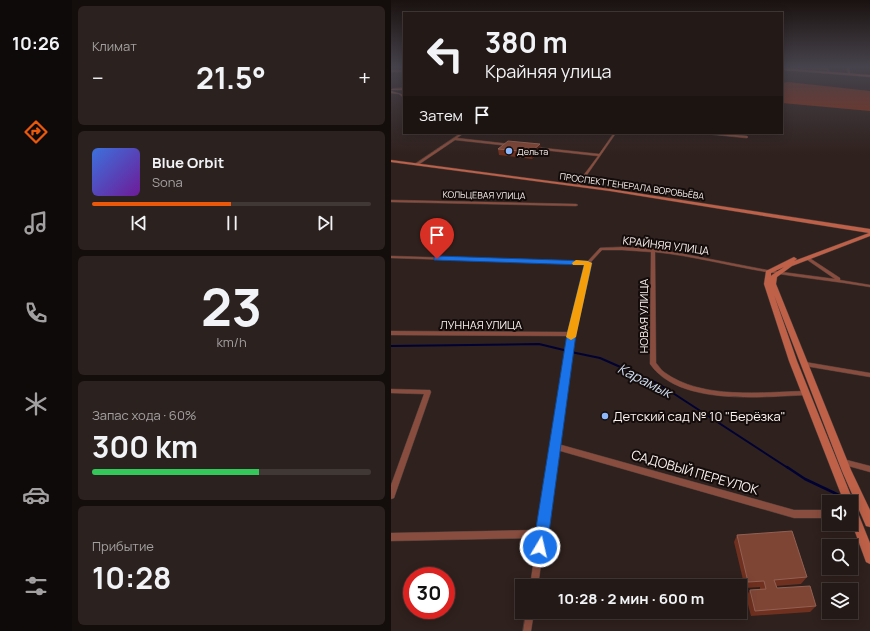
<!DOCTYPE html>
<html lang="ru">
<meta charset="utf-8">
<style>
:root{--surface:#231916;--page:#2b221f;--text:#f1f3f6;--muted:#a3a0a1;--line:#403835;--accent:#ea580c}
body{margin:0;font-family:Manrope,sans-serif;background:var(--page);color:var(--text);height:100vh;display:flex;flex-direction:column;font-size:15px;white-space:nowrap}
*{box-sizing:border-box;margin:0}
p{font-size:13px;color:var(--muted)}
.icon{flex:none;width:22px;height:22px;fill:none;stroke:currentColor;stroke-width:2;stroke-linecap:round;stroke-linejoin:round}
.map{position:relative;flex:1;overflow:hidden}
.side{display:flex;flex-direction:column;gap:6px;padding:6px;background:#130e0c;width:319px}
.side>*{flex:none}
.top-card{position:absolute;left:12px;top:12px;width:380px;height:122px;border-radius:0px;box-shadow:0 2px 10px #0003,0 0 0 1px var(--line);background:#231916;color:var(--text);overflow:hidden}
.buttons{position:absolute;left:431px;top:495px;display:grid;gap:8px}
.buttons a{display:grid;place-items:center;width:36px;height:36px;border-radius:0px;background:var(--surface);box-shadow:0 2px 10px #0003,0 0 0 1px var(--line);font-size:20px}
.speed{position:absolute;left:12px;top:567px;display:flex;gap:8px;font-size:20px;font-weight:700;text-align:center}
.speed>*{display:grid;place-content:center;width:52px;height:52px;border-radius:50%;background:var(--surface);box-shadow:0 2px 10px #0003,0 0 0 1px var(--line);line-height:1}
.speed .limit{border:6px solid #d22;background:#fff;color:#111}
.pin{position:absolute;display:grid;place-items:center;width:34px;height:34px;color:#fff;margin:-41px -17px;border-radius:50% 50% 50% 0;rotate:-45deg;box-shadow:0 0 4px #0007}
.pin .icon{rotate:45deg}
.me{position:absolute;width:44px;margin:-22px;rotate:9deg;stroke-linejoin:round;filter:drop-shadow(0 0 3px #0008)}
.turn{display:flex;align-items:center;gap:14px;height:84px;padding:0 16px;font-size:18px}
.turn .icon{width:52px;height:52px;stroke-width:2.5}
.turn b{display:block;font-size:28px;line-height:34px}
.then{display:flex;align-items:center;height:38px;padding:0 16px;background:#0003;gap:8px;font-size:15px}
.big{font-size:30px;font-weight:700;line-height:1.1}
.side .card{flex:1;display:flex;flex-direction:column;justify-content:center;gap:6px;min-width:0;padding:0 14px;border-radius:6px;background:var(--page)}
.side .dial{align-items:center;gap:0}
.dial b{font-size:52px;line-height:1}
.song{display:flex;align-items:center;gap:12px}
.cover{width:48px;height:48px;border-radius:6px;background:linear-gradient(135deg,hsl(220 70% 55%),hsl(280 70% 35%))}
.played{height:4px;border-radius:2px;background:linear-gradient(90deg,var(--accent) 50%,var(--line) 50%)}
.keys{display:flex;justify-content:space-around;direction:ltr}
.heat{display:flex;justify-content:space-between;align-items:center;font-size:22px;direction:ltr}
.charge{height:6px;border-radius:3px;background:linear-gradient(90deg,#34c759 60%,var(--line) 0)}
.trip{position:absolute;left:124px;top:579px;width:232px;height:40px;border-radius:0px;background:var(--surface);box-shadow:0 2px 10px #0003,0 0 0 1px var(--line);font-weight:700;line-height:40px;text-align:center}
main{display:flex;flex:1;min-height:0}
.tab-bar{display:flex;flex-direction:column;width:72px;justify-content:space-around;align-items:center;background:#0e0a09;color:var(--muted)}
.tab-bar .icon{width:28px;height:28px}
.tab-bar .active{color:var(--accent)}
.tab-bar b{font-size:18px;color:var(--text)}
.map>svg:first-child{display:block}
</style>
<main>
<nav class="tab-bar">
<b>10:26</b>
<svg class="icon active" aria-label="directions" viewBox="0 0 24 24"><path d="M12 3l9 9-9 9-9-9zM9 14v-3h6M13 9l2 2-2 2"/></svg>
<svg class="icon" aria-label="music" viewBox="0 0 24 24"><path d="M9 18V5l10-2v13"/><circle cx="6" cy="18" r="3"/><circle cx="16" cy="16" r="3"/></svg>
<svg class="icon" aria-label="phone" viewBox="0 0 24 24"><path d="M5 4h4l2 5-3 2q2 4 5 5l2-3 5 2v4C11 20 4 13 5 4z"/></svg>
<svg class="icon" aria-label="climate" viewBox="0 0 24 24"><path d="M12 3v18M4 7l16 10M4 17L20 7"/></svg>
<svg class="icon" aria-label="car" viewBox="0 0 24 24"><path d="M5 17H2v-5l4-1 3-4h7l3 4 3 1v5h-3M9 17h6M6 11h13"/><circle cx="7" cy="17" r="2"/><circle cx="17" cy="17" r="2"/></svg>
<svg class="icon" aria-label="filters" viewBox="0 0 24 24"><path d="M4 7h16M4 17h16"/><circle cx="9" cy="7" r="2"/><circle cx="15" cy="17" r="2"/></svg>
</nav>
<section class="side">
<div class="card"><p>Климат</p>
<div class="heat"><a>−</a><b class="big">21.5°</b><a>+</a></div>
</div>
<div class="card">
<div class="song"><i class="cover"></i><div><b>Blue Orbit</b><p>Sona</p></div></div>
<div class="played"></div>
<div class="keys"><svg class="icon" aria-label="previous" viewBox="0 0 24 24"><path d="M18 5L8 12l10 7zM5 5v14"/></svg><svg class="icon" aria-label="pause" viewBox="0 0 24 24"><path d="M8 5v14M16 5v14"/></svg><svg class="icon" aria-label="next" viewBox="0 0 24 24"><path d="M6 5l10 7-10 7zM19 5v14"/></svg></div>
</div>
<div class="card dial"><b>23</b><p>km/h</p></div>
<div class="card"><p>Запас хода · 60%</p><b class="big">300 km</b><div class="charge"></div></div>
<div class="card"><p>Прибытие</p><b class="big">10:28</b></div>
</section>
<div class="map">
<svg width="479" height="631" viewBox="0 0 479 631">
<rect width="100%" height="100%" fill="#2f211d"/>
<path fill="#883018" d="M397,82l82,9v20l-88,-8v-20z"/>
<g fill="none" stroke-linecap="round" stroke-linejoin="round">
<path stroke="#000234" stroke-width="2" d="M0,346l148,-2 29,7
M180,352l29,6 59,26 129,84"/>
<path stroke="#000234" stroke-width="2.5" d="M396,467l18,12 38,18"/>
<g stroke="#4c3e3b" stroke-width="1">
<path id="street" d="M391,67l46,1 2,4h-2l-1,-2z
M456,67h2l1,7h-2z
M0,70h13v2h-13z
M13,88v2h-13l1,-1z
M0,91l10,3 3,2v2l-5,-4 -8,-1z
M70,133h3l-7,5 53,6 1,1 -1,1 -55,-6 -37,25 -3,-1z
M223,133h2l-36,52h-1l-2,-1 21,-28 -64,-7 -1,-1 1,-1 65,7z
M314,133h9l33,3 1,1 -1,1 -41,-4z
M0,200l185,4 2,1 -2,1 -185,-4z
M231,247l31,2 31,5 83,16 68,9 -29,-20v-1l2,-1 32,21v2l30,5v2c-34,-6 -69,-9 -103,-15 -37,-6 -74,-16 -112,-20l1,111c3,3 5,7 8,9 38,28 98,20 142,19h2l1,2 -1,2h-2c-45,2 -127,11 -156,-31l1,-112 -29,-2h-20l-12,13 -16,71 -16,110 236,66h35v8h-35l-237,-68 -19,136h-8l7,-48 -146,3v-8l147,-3 30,-194 -177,-1v-4l178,1 17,-68 -195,-6v-2l196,6 13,-14z
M412,362h2l65,11v4l-65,-11h-2l-1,-2z
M0,389l37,1h2l1,2 -36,103 -1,3 -3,1v-14l33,-91 -33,-1z
M452,459l27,7v6l-29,-8 -1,-2 1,-2z
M135,612h8l-3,19h-8z"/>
</g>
<g stroke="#4c3e3b" stroke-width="1">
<path id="secondary" d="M391,68l88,7v2l-88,-7z
M0,160l219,29 260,40v7l-78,30 -15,11 -1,7 75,186 19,40v17l-4,-1 -24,-55 -68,-176 23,66 73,182v21l-4,-2 -15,-41v-19h-7l-55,-141 -25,-77 2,-13 28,-14 3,2 -3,2 75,-28 -259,-42 -219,-29zM393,267l-12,8 -1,1v-3z"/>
</g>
<use href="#street" fill="#884d3e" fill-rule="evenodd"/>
<use href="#secondary" fill="#bf6149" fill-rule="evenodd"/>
</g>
<path fill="#6f301f" d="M149,144l1,7 -9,8 -33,-4 -1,-6z
M346,535l70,42 -6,7 -25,2 1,2 39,18 -6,6 -59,4 -5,-19 4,-7 10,-1v-2l-15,1 -11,-46z"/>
<path fill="#4f2115" d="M149,144l1,7 -9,8 -1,-7z"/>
<path fill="#7e4535" stroke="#926052" d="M117,141l32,3 -9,8 -33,-3z
M401,531l15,46 -33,3 3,8 33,-2 6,20 -61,5 -5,-21 16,-1 -2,-8 -16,1 -11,-47z"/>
<linearGradient id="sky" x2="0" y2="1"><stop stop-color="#1a1210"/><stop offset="0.43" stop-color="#47434c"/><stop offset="1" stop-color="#47434c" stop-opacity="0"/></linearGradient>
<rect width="479" height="155" fill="url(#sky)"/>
<path fill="#1a73e8" stroke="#114b97" d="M46,256l151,5 4,2 -16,71 -29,213 -2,5 -5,2 -5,-2 -2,-5 34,-213 17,-69 -150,-5v-3z"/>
<path fill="#f59e0b" d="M185,260l12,1 4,2 -16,74 -5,3 -5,-3 18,-72h-11l-1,-2z"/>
<g fill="#8db9fc" stroke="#130c0b" stroke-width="1.5">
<circle cx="118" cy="151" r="4"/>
<circle cx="214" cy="416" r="4"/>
</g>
<g text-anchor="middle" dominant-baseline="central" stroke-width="4" stroke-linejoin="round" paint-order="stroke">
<g font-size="9" fill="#fcf2f0" stroke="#130c0b" text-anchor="start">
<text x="126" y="151">Дельта</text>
</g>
<g font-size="9" fill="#fcf2f0" stroke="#130c0b">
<text transform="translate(241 186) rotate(8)">ПРОСПЕКТ ГЕНЕРАЛА ВОРОБЬЁВА</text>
<text transform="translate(93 195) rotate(1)">КОЛЬЦЕВАЯ УЛИЦА</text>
</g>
<g font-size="11" fill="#fcf2f0" stroke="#130c0b">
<text transform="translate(275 245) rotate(7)">КРАЙНЯЯ УЛИЦА</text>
<text transform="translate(252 316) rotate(-90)">НОВАЯ УЛИЦА</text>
<text x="90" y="324">ЛУННАЯ УЛИЦА</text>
</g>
<g font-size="13" fill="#fcf2f0" stroke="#130c0b" text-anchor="start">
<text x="222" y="416">Детский сад № 10 "Берёзка"</text>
</g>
<g font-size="13" fill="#fcf2f0" stroke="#130c0b">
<text transform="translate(304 472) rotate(16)">САДОВЫЙ ПЕРЕУЛОК</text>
</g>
<g font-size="14" font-style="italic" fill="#cddaee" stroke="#130c0b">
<text transform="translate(254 380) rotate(27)">Карамык</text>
</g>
</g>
</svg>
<div class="buttons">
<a><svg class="icon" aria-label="sound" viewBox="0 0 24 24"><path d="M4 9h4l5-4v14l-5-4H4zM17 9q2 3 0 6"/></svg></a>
<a><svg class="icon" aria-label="search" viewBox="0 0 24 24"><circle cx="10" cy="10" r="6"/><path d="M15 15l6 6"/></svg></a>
<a><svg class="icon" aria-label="layers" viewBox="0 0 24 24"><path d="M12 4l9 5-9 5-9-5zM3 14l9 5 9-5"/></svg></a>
</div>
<div class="speed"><div class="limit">30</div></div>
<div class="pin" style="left:46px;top:259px;background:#d93025"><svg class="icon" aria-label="arrive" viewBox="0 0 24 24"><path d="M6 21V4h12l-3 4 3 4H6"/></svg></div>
<svg class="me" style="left:149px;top:547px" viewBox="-20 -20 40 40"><circle r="17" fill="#1a73e8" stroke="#fff" stroke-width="3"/><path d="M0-11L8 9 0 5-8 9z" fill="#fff"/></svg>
<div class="trip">10:28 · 2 мин · 600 m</div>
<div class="top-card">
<div class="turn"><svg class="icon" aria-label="left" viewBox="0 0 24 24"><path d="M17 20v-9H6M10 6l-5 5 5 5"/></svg><div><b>380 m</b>Крайняя улица</div></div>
<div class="then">Затем<svg class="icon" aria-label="arrive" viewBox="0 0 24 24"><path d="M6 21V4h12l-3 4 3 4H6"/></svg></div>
</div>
</div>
</main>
